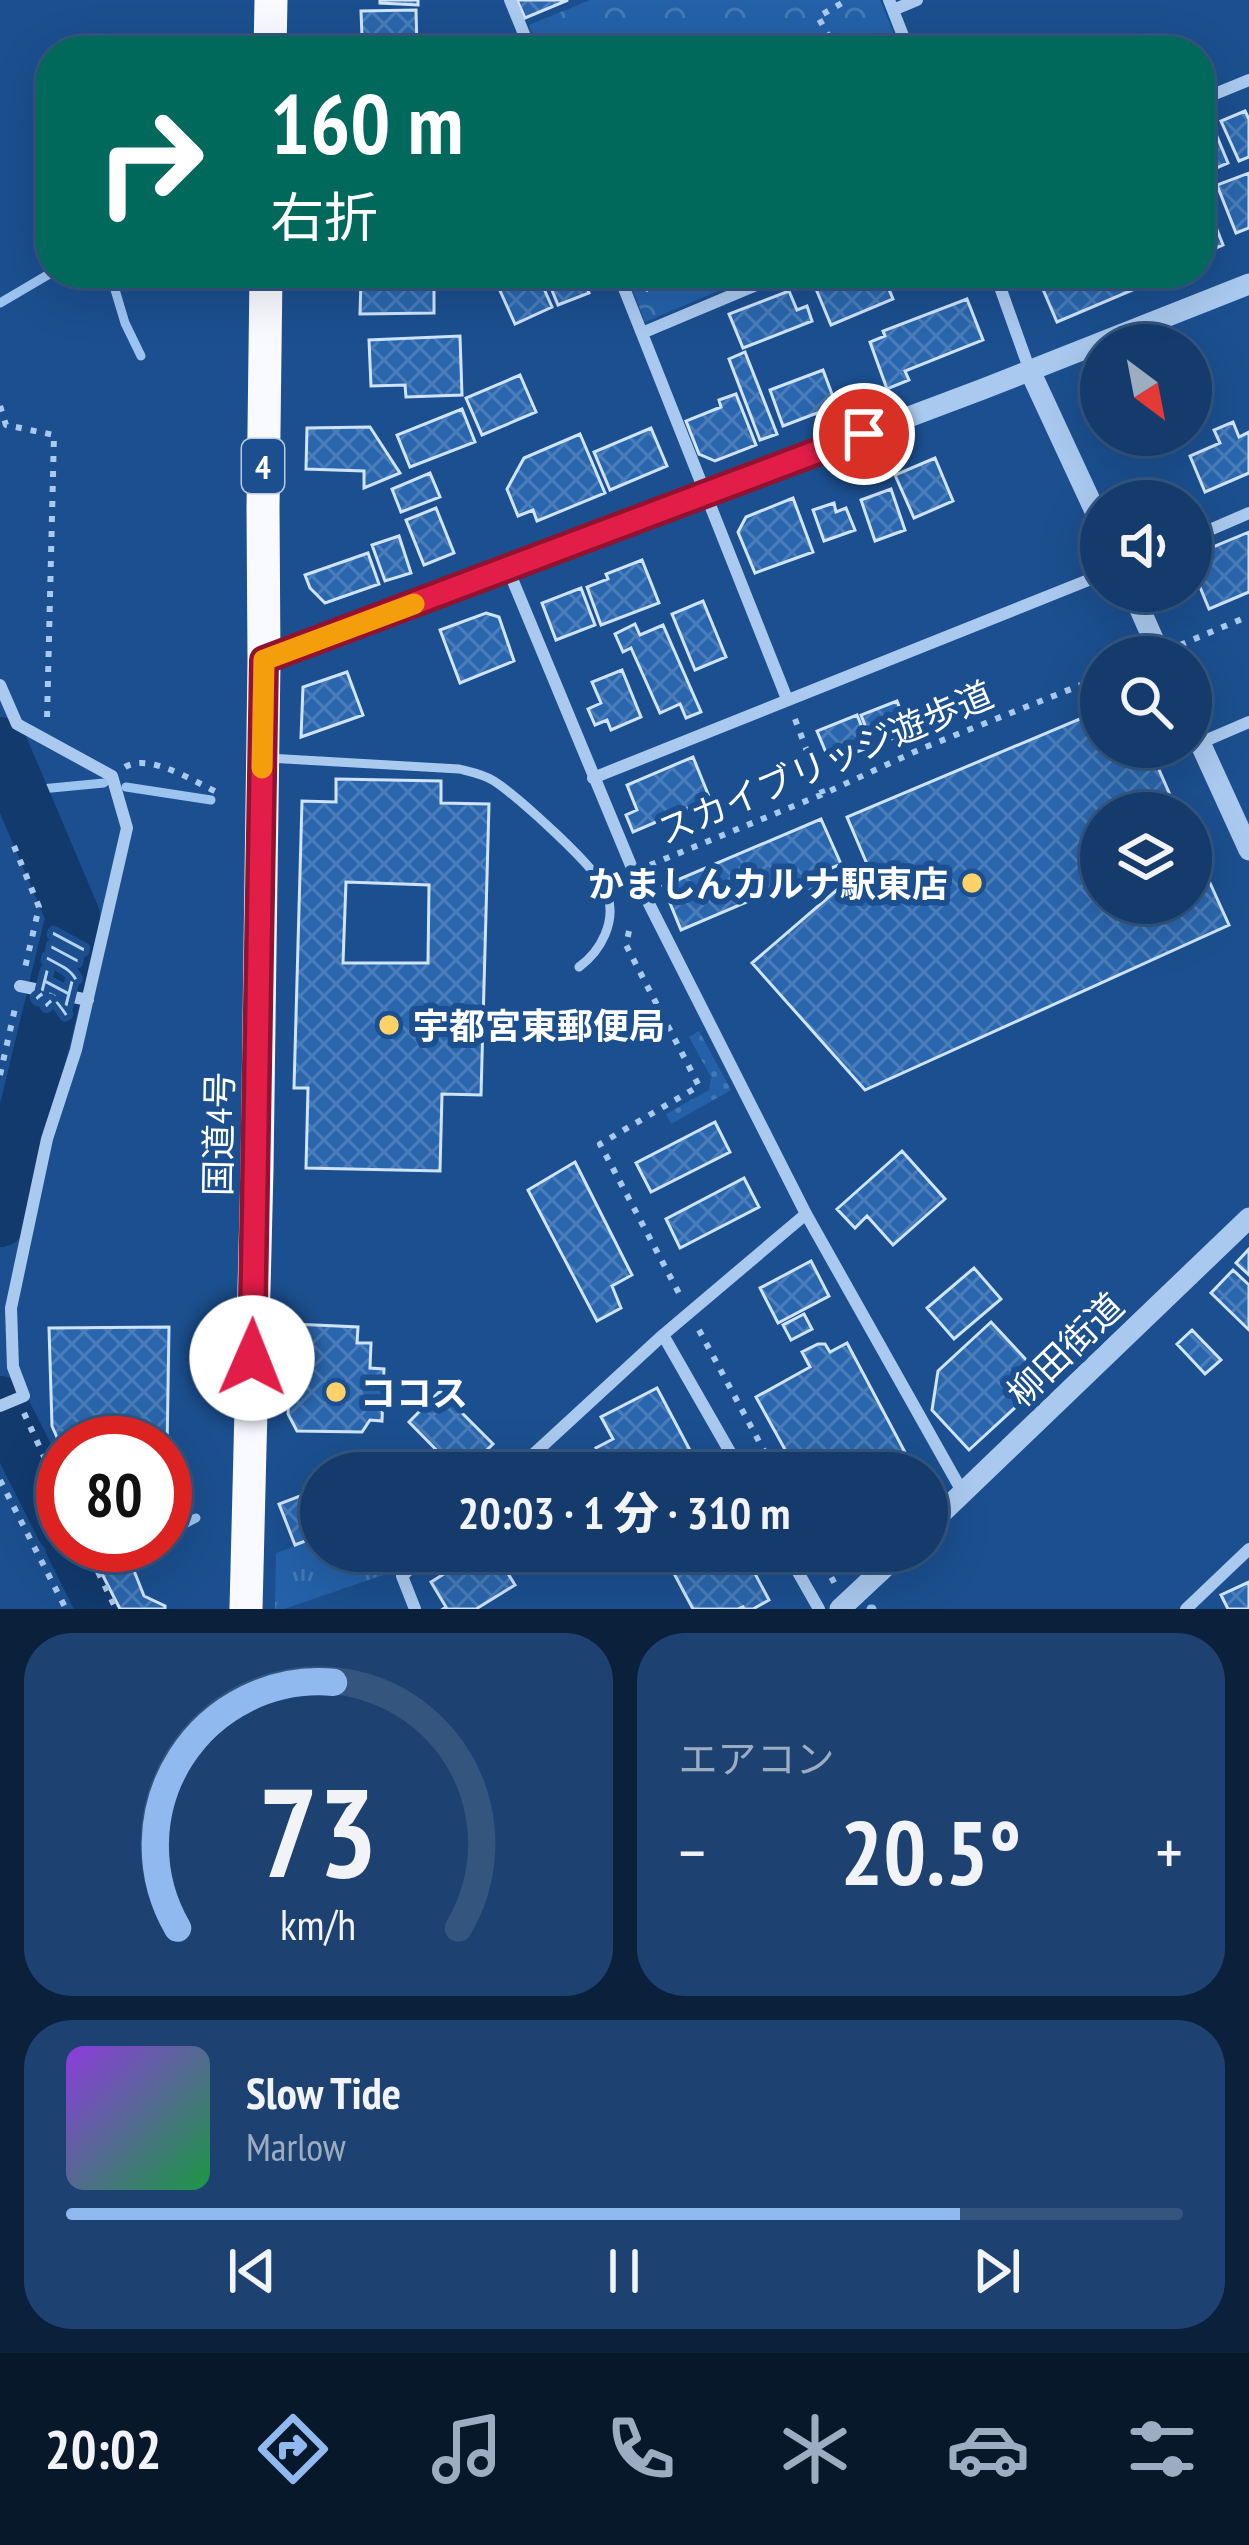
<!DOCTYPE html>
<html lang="ja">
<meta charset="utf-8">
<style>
:root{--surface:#143b6b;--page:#1d4271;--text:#f1f3f6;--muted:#9dadc1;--line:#33557e;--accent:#90b9f0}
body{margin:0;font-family:"PT Sans Narrow","Noto Sans JP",sans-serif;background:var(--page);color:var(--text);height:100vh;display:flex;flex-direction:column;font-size:45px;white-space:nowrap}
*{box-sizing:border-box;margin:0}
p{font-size:39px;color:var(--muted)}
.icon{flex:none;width:66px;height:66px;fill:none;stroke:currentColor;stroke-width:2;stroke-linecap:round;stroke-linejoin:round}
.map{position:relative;height:1609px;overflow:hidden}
.drawer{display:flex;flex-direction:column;gap:24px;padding:24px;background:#0b203b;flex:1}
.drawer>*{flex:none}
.banner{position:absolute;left:36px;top:36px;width:1179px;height:252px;border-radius:48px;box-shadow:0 12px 48px #0002,0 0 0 3px var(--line);background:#00695c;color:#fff;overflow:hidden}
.needle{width:78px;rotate:148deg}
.tools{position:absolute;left:1080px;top:324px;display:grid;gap:24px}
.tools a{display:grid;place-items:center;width:132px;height:132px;border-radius:50%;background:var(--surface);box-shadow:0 12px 48px #0002,0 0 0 3px var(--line);font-size:60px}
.speed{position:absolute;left:36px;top:1416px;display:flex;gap:24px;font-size:60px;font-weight:700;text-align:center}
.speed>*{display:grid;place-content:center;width:156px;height:156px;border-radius:50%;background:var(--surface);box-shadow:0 12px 48px #0002,0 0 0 3px var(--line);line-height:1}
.speed .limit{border:18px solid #d22;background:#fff;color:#111}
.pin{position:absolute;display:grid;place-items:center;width:102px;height:102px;color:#fff;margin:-51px;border:6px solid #fff;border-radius:50%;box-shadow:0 3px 12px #0007}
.me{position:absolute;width:132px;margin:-66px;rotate:1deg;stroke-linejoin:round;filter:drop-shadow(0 0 9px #0008)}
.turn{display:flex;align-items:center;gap:42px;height:252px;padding:0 36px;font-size:54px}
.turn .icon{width:156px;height:156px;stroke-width:2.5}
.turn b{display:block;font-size:84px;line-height:102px}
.big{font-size:90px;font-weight:800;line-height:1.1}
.drawer .card{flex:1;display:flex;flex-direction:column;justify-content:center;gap:18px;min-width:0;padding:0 42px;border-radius:48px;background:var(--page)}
.drawer .dial{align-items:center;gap:0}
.dial svg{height:312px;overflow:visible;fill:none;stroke:var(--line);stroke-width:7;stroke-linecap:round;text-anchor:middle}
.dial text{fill:var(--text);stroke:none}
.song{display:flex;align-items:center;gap:36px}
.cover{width:144px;height:144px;border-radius:18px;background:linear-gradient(135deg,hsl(270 70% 55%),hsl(140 70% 35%))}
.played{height:12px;border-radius:6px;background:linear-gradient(90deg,var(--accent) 80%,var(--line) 80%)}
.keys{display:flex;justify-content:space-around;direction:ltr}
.heat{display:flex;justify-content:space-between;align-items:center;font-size:66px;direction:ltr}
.drawer .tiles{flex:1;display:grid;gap:24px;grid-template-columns:1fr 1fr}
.card:last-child{grid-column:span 2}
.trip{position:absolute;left:300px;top:1452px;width:648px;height:120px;border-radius:60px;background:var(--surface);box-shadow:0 12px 48px #0002,0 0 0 3px var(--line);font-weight:800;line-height:120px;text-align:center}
.tabs{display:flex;height:192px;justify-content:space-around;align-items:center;background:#08182b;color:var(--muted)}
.tabs .icon{width:84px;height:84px}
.tabs .on{color:var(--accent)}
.tabs b{font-size:54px;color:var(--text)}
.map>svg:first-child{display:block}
</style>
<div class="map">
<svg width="1249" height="1609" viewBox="0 0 1249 1609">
<defs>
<pattern id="grass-tufts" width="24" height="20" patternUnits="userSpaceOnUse" patternTransform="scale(3)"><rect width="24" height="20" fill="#2461a8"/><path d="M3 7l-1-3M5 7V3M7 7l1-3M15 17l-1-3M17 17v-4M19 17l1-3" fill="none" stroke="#4579b5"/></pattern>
<pattern id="park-crowns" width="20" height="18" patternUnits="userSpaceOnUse" patternTransform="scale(3)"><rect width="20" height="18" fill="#2461a8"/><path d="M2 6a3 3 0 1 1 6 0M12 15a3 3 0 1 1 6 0" fill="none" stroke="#4579b5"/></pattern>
<pattern id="garden-dots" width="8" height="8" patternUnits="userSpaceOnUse" patternTransform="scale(3)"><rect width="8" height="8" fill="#2461a8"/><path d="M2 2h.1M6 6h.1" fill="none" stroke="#4579b5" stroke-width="1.8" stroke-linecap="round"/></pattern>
<pattern id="building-cross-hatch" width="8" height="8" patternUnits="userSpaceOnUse" patternTransform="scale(3)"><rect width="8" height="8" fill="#2a66ad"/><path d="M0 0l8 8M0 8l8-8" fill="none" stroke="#4a7db9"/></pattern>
</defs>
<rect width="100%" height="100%" fill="#1b4f8f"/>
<path fill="url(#grass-tufts)" d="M321,1537v14h44l21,23 -102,35h-9l1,-56z"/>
<path fill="url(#park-crowns)" d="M590,0h290l21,51h-362l-10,-26z
M626,273h134l-115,49z"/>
<path fill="url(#garden-dots)" d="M699,1031l32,59 -60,34 -5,-10 43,-24 2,-13 -22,-40z"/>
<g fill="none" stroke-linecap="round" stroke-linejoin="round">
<path stroke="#9cc4f0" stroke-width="9" d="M110,273l15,50 16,33
M0,303l51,-30
M126,787l85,13
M20,791l84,-8
M165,1534l31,-16
M86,1573l56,-28
M871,1609h1"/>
<path stroke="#123a6d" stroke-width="54" d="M0,744l73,172 -73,304
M0,1403l63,125
M72,1545l32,64"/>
</g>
<path fill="url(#building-cross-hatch)" stroke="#cfe3fa" stroke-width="3" fill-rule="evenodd" d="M380,0h38v5l-38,-2z
M517,0h51l-43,18z
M416,10l1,39 -22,1 -1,-14h-32l-1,-25z
M1245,111l4,8v38l-10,4 -18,-40z
M1211,122l17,41 -23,10 -5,-13v-34z
M1249,173v55l-13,5 -19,-48z
M1205,199l18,46 -21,9 4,10 -6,3v-66z
M497,273h40l15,34 -37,17 -22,-49z
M545,273h35l9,20 -31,12z
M843,273h4l2,5 7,-5h26l11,26 -62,26 -15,-36 10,-9z
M1036,273h92l7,16 -78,33z
M361,280h73v33l-74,1z
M789,291l8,19 10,-4 5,15 -69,27 -14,-34z
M967,299l16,41 -78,31 4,9 -22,9 -17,-47 15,-6 -2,-5z
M460,336l2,59 -56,2 -1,-12 -34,1 -2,-46z
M745,352l32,82 -17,6 -31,-81z
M823,370l15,40 -20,7 -1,-4 -34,13 -13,-36z
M520,375l16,37 -54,23 -16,-37z
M736,394l20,51 -41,16 -16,-7 -13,-33 35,-14 -2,-7z
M462,409l13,33 -65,25 -13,-32z
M1233,422l6,15 10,-5v41l-44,19 -15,-36 30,-13 -6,-13z
M370,427l30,46 -36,15v-17l-58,-2 1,-41z
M651,428l16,38 -57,24 -16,-38z
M580,434l25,59 -68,28 -4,-11 -15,6 -11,-27 17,-31z
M935,458l18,43 -39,17 -19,-43z
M430,473l10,24 -39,15 -9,-23z
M891,489l14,41 -30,11 -14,-41z
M793,498l20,54 -58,21 -17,-41 8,-15z
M834,503l2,9 10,-4 9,22 -31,11 -11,-31z
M436,508l18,45 -30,12 -18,-45z
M1249,532v60l-40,17 -18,-44v-9z
M399,536l12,37 -26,8 -13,-36z
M368,553l11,31 -54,19 -15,-15 -5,-13z
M642,560l17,43 -58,22 -14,-38 21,-8 -2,-5z
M581,588l14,37 -39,15 -14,-37z
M703,601l23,56 -31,13 -23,-56z
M486,613l13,4 15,44 -54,22 -20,-53z
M635,624l5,11 23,-10 38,87 -15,6 -6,-14 -20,9 -29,-65 -8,4 -8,-18z
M622,670l19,47 -30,13 -4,-10 -12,5 -7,-16 13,-6 -9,-21z
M347,672l16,43 -62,22 2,-50z
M897,701l12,31 -36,14 -12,-31z
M1101,710v37h48l29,66h-77v90h90v-62l38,84 -364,165 -113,-127 115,-99 -20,-47z
M857,715l13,32 -40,15 -13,-31z
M693,757l17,42 -77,33 -7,-17 11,-5 -10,-25z
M336,779l105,2v22l48,1 -8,291 -39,-1 -2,77 -134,-3 2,-80h-14l8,-287 34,1zM346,882l83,3 -1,78h-85z
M821,819l20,45 -21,9 5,11 -26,11 -5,-13 -113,48 -18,-44z
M715,1122l15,30 -79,40 -15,-29z
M902,1151l43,48 -52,46 -26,-29 -12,12 -18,-19z
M575,1162l57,113 -20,11 9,22 -24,13 -69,-131z
M744,1178l15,29 -79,41 -14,-29z
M1249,1249v26l-13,-12z
M811,1261l18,35 -51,27 -18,-35z
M974,1268l27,31 -47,40 -27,-31z
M1233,1270l16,15v45l-38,-37z
M804,1314l8,15 -21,11 -8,-15z
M991,1322l54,58 -76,70 -37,-40 6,-39z
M293,1324l65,3 -1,16h14l-1,25 14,1 -2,52 -12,-1 -8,12 -65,-1 -9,-17z
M169,1327l-3,186h-1v-70h-102v8l-11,-25 -3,-98z
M1192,1330l29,30 -16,14 -28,-30z
M847,1343l69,130h-118l-42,-76 54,-30 -8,-15 16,-8h7l5,8z
M657,1388l45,85h-93l-13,-25 17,-9 -12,-22z
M440,1391l53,53 -30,29h-4l-50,-51z
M321,1488v47l-26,10 -16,-41z
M481,1551h13l21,34 -39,24h-33l3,-2 -15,-25z
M662,1551h81l26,49 -16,9h-9l-1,-2 -5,2h-45z
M129,1558l15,38 21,10v3h-45l-20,-39z
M1249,1582v27h-21l-7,-14z"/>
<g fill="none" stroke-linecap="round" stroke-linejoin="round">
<path stroke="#a9c9ee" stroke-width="6" stroke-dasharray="6 9" stroke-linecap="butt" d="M837,51l-19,-34 29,-17
M645,291l8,-18
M0,406l6,19 48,10 -7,284
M1180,645l69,-29
M795,719l28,75
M125,767c25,-15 71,16 96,27
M14,846l25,61 -14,61
M650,865l173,-71 100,-46 178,-71
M629,931l-3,14 73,141 -99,58 81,153
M0,1075l16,-71
M699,1330l77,143
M24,1413l39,85
M0,1480l66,129
M85,1545l31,64
M817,1551l18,33"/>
<path stroke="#a9c9ee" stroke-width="9" d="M268,758l191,11c12,3 24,5 35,12 22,14 106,89 113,112 10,28 -6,58 -28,74"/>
<path stroke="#a9c9ee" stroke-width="12" d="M510,0l21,51
M889,0l20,51
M893,10l24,-10
M1200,100l49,-20
M618,273l169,426
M995,273l35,98
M642,333l143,-60
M1191,538l58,-25
M508,569l129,311 169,334 157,279
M0,685l17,39 95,52 15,52 -51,222 -29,89 -36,169 2,59 11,29 -24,10
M1200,743l49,-21
M593,778l508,-203
M20,986l68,14
M513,1473l150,-138
M742,1473l-79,-138 143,-121
M786,1551l33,58
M415,1609l-13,-33 27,-25
M1186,1609l63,-60"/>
<path stroke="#a9c9ee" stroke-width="21" d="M1030,371l71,153
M1132,591l29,66
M264,660l719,-271 266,-105
M1191,723l58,127
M927,1527l322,-309
M840,1609l62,-58"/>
<path stroke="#f8faff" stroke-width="33" d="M270,51l1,-51
M246,1609l11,-440 7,-509 -1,-152 3,-235"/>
</g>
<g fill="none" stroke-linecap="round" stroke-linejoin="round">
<g stroke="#92132f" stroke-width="30">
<path id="route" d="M252,1358l12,-698 600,-226"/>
</g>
<use href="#route" stroke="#e11d48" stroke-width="21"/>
<path stroke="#f59e0b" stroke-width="21" d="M262,768l2,-108 150,-56"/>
</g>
<g fill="#ffd166" stroke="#1b4f8f" stroke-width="4.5">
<circle cx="972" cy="883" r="12"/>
<circle cx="389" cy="1025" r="12"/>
<circle cx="336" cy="1392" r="12"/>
</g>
<g text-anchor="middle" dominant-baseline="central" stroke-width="12" stroke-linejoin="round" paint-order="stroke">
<rect fill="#1b4f8f" stroke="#bbcadd" stroke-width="3" x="242" y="439" width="42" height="54" rx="9"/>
<g font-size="33" font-weight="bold" fill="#fff">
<text x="263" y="466">4</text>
</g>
<g font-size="36" fill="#fff" stroke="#1b4f8f">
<text transform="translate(825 762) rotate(-23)">スカイブリッジ遊歩道</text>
<text transform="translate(218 1134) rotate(-89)">国道4号</text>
<text transform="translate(1065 1349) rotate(-44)">柳田街道</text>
</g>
<g font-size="36" font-weight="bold" fill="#fff" stroke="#1b4f8f" text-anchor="start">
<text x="948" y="883" text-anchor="end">かましんカルナ駅東店</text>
<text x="413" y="1025">宇都宮東郵便局</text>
<text x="360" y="1392">ココス</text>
</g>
<g font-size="39" font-style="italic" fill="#b5d3f5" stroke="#1b4f8f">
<text transform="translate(59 977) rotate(-76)">江川</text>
</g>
</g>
</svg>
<div class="tools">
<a><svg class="needle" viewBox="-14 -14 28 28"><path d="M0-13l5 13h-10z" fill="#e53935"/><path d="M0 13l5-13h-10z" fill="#9dadc1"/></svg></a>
<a><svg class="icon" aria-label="sound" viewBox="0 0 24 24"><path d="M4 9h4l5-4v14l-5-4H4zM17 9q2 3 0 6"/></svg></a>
<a><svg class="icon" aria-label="search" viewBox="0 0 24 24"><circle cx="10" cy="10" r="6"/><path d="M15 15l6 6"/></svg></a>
<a><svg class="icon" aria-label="layers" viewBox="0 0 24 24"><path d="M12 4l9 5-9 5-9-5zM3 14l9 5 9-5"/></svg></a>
</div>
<div class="speed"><div class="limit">80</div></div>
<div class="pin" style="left:864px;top:434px;background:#d93025"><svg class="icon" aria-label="arrive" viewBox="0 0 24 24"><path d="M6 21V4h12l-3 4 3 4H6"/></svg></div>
<svg class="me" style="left:252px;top:1358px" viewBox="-20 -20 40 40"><circle r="19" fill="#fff"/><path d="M0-13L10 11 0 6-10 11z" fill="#e11d48"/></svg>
<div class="trip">20:03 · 1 分 · 310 m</div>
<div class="banner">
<div class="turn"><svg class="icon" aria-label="right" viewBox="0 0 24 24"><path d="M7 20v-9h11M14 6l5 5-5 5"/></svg><div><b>160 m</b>右折</div></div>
</div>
</div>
<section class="drawer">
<div class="tiles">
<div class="card dial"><svg viewBox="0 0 100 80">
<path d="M14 69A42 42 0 1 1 86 69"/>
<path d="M14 69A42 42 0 0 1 54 6" stroke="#90b9f0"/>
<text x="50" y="56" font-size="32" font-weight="700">73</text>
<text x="50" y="72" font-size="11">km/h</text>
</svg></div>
<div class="card"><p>エアコン</p>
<div class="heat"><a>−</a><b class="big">20.5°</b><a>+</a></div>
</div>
<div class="card">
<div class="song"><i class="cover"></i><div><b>Slow Tide</b><p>Marlow</p></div></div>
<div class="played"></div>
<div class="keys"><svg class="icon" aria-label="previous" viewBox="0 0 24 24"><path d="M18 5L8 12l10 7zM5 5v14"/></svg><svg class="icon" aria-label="pause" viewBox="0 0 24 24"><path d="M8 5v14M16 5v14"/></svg><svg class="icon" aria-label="next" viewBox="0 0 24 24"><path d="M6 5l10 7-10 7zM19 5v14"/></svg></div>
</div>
</div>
</section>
<nav class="tabs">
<b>20:02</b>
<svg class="icon on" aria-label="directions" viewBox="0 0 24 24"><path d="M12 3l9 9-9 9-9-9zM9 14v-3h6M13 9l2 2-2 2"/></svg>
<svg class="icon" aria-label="music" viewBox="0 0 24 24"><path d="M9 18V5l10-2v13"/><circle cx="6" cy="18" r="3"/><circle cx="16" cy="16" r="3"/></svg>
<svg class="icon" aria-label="phone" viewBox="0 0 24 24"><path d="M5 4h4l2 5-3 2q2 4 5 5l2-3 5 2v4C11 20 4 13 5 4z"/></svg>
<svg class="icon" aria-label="climate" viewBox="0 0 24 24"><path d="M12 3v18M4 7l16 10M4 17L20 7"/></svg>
<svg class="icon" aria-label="car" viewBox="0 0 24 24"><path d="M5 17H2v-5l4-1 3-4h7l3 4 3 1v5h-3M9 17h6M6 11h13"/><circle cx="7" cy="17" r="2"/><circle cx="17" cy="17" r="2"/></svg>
<svg class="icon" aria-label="filters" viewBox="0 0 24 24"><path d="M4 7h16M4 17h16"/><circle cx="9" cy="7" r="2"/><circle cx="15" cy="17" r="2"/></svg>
</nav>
